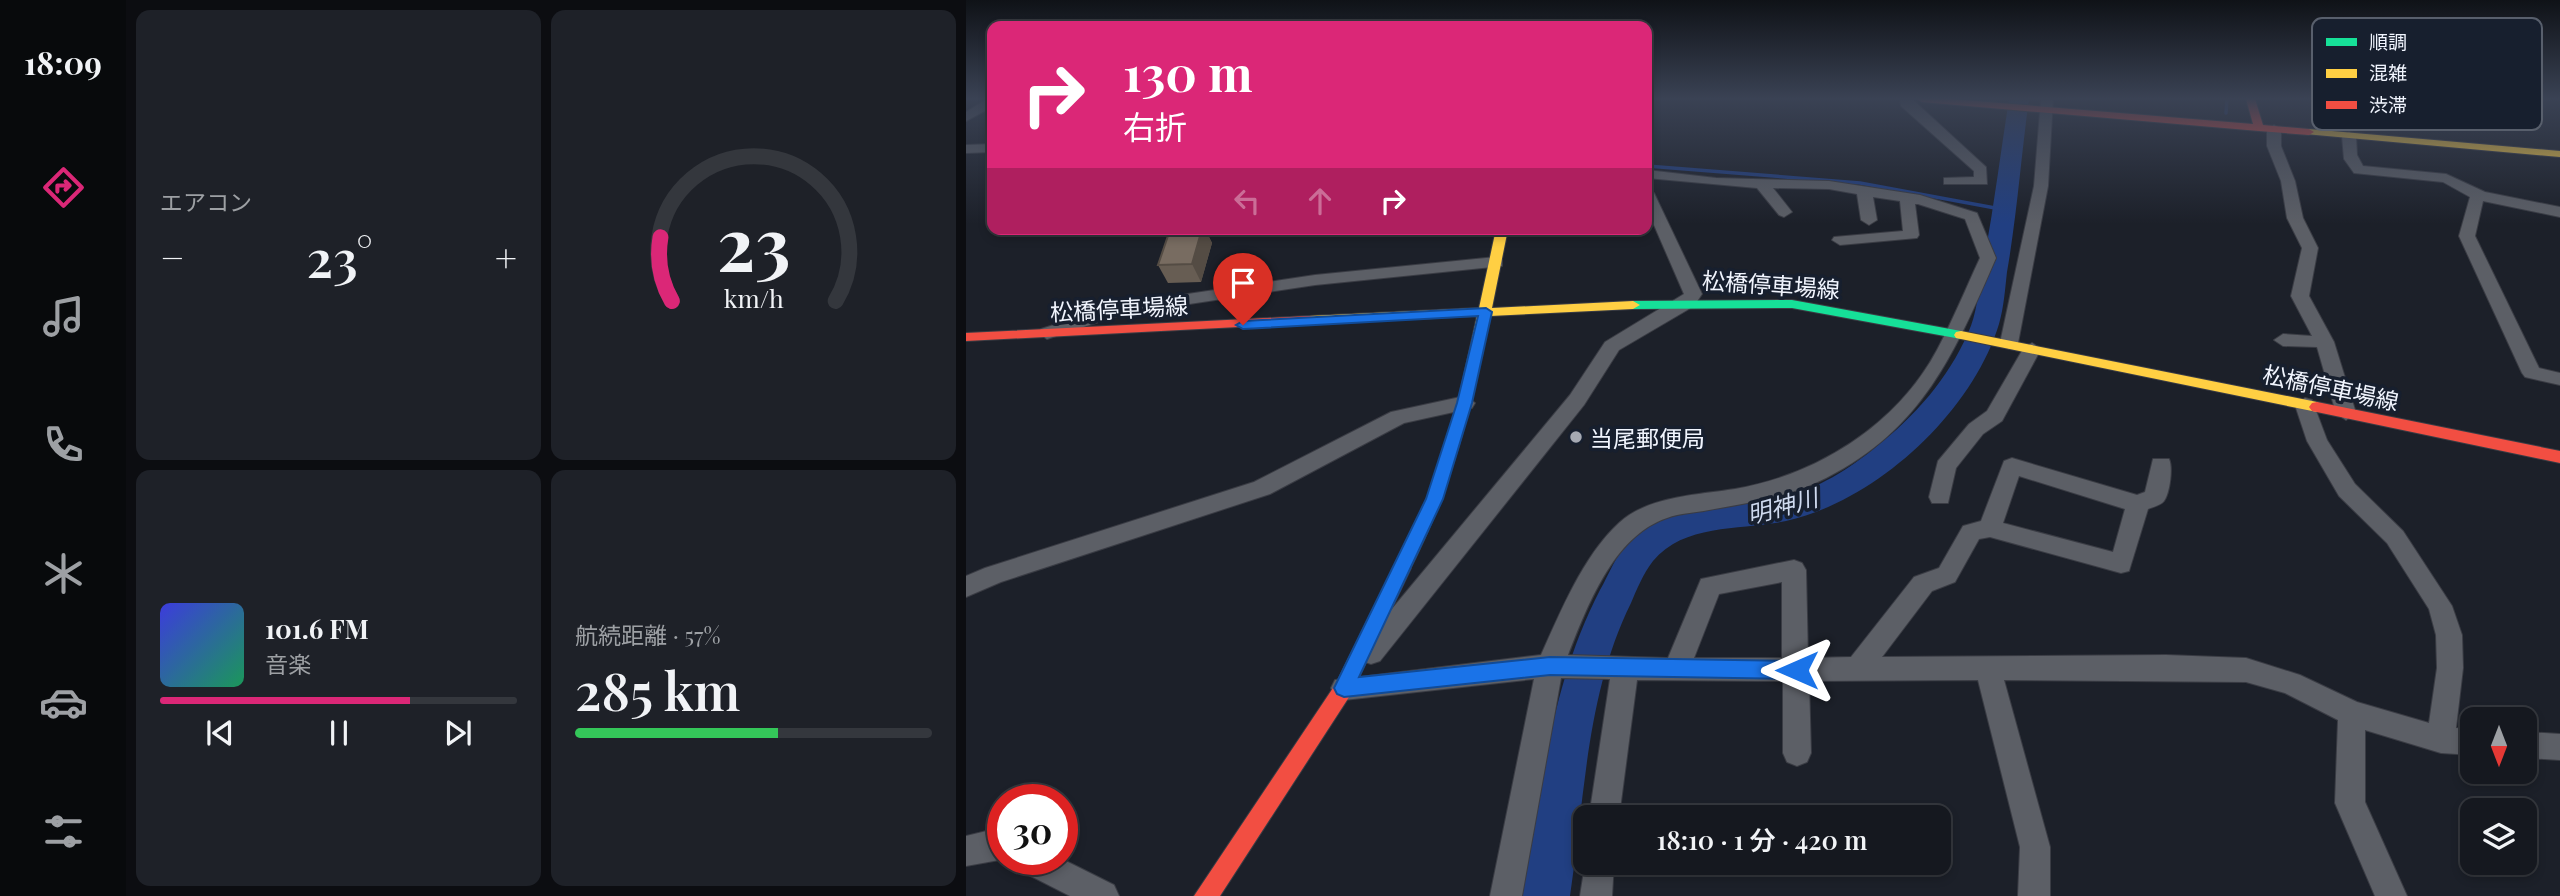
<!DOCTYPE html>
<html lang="ja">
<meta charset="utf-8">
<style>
:root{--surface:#15181f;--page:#1e2128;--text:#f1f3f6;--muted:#9da0a4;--line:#34373d;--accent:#db2777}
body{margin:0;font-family:"Playfair Display","Noto Sans JP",serif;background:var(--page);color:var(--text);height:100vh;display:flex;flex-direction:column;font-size:26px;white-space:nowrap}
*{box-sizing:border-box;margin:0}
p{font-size:23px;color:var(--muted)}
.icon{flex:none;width:38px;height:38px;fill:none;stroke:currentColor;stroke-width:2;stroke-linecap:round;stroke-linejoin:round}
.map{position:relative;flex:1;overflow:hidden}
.side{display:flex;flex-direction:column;gap:10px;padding:10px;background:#0c0d11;width:840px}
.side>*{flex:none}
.guide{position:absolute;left:21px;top:21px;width:665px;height:214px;border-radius:14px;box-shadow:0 4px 10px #0003,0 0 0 2px var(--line);background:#db2777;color:#fff;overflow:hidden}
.needle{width:46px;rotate:180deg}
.controls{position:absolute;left:1494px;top:707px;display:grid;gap:14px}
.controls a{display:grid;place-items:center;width:77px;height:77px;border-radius:14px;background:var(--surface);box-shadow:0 4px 10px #0003,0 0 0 2px var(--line);font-size:35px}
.speed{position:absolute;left:21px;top:784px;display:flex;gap:14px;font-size:35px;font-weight:700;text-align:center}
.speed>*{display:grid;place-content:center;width:91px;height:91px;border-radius:50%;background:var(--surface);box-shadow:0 4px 10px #0003,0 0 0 2px var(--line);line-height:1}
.speed .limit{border:10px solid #d22;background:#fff;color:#111}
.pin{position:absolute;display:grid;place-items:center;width:60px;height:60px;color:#fff;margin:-72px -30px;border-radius:50% 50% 50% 0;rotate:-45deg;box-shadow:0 0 7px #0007}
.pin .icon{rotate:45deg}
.me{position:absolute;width:77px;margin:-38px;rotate:270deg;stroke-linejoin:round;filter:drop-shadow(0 0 5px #0008)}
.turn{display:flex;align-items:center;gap:24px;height:147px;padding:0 21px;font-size:32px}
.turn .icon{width:91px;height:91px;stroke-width:2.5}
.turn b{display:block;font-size:49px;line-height:60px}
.lanes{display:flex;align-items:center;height:66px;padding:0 21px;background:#0003;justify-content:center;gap:35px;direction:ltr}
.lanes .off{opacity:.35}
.big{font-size:52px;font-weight:600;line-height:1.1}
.side .tile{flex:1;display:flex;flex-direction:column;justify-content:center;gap:10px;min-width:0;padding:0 24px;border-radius:14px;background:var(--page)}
.side .dial{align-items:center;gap:0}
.dial svg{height:182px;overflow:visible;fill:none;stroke:var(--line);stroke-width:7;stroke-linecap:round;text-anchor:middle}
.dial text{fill:var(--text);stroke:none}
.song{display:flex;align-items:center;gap:21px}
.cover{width:84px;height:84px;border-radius:10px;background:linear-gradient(135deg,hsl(240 70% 55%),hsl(150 70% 35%))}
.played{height:7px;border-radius:4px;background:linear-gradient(90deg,var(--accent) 70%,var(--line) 70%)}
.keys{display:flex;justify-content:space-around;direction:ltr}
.heat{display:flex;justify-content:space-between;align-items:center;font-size:38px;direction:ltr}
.charge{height:10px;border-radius:5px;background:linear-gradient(90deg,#34c759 57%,var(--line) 0)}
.side .tiles{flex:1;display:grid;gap:10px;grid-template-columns:repeat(2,1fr)}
.trip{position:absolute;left:607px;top:805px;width:378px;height:70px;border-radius:14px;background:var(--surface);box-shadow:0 4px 10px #0003,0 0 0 2px var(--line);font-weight:600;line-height:70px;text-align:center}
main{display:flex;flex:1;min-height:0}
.tabs{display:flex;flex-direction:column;width:126px;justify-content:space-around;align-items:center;background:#080a0c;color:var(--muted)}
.tabs .icon{width:49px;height:49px}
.tabs .active{color:var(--accent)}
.tabs b{font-size:32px;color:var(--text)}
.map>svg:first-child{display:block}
</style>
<main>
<nav class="tabs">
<b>18:09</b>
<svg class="icon active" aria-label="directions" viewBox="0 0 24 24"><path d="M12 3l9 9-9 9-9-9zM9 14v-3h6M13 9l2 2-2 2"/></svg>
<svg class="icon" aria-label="music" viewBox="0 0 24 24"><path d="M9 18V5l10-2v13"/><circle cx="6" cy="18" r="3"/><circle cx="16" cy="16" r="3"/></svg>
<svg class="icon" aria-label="phone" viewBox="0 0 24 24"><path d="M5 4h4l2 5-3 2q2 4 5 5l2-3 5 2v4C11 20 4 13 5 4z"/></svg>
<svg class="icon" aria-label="climate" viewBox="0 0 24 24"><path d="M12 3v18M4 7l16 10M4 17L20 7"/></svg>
<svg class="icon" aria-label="car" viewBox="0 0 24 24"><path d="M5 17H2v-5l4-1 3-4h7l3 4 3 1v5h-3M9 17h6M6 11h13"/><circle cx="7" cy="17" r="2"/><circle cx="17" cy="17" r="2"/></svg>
<svg class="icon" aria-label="filters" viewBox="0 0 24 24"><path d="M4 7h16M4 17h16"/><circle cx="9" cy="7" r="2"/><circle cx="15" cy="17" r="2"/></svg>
</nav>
<section class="side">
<div class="tiles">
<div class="tile"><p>エアコン</p>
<div class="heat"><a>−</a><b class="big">23°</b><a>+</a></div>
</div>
<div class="tile dial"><svg viewBox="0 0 100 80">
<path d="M14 69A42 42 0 1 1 86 69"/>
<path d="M14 69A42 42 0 0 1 9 41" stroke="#db2777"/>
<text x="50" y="56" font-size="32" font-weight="700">23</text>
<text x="50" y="72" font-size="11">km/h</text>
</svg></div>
<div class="tile">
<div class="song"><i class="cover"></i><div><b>101.6 FM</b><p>音楽</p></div></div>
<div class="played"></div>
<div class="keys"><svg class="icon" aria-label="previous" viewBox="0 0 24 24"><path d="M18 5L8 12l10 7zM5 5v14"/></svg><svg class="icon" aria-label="pause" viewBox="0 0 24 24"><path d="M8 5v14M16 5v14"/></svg><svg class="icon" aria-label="next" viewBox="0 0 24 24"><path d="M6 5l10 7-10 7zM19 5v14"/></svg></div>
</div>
<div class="tile"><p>航続距離 · 57%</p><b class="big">285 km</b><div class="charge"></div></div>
</div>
</section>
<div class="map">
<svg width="1594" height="896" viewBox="0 0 1594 896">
<rect width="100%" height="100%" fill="#1c2029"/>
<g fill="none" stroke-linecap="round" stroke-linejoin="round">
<path stroke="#213f82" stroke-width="3.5" d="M1260,113l1,-14
M681,166l213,17 146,27"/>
<path fill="#213f82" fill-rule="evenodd" d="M1043,99h20c-8,58 -12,116 -22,173 -2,17 -3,35 -8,52 -27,89 -123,177 -213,197 -44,10 -100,1 -133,40 -10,13 -16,28 -22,42 -45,91 -46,194 -61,293h-48c20,-107 27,-207 78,-306 9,-16 16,-35 29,-49 39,-41 104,-36 155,-45 33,-6 66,-28 92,-49 39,-31 72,-68 92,-114 9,-19 10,-41 14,-62 11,-57 18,-115 27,-172z"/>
<g stroke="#3a3c44" stroke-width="2">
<path id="street" d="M21,99h5v8l-26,14v-9z
M934,99h12l74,68 1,17h-43v-6l30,-1v-6l-73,-65z
M1075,99h12l-5,87 -30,157 -9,6 -9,-6 34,-157z
M1308,125l7,4v17l14,35 8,37 15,30 -9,48 25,46 22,71 -10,7 -10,-7 -19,-66 -34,-1 -9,-6 9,-6 29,2 -21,-40 11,-48 -15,-30 -6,-37 -14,-35v-17z
M1383,132l7,4 1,19 6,11 83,8 39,18 75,15v10l-77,-16 -8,35 64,132 21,5v12l-35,-8 -3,-4 -63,-137 11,-39 -27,-15 -89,-9 -10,-14 -2,-23z
M26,144v8l-26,1v-8z
M681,170l69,8 113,3 91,14 57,18 19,45c-41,94 -73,171 -170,220 -37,19 -77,25 -117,32 -14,3 -29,3 -42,8 -54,18 -80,89 -99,137l100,3 33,-79 93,-19 8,3 4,7 2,88 43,-1 63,-80 25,-9 24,-42 18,-5 23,-60 8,-3 125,37 8,-3 8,-33h16c4,8 1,34 -5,42 -3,4 -11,6 -16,8l-19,62 -8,2 -131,-36 -11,2 -24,43 -23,9 -50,66 284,-2 80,3 54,17 57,27 72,21 8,-55 -1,-33 -7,-26 -42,-66 -48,-47 -32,-55 -12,-36 10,-7 7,2 15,40 28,44 48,47 49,75 10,29 1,33 -7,60 17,1v26l-32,-2 -76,-23v72l42,94h-32l-40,-93 3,-83 -53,-27 -39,-11 -242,-2 46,167v49h-32l2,-49 -42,-167 -169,1 2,72 -4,9 -10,4 -10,-4 -4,-9v-72l-146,-1 -18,137h-30l21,-138 -49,-1 -39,218h-32l44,-217 -190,21 -9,-4 -4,-8 4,-8 206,-25c20,-44 42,-99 78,-132 29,-27 79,-28 116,-34 82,-14 162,-64 202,-139 16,-30 29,-62 43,-92l-15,-39 -47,-15h-3l4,31 -2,3 -77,7 -8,-5 2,-3 69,-6 -3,-30 -27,-4 4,23 -8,5 -8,-5 -4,-26 -28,-5 -56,-1 19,24 -8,5 -5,-2 -22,-27 -110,-10zM1053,476l106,33 -12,43 -110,-29zM816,582v76h-88l25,-64z
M681,189l7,4 48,101 -8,12 -75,44 -35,55 -204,256 -9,3 -9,-3 -4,-8 4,-8 208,-250 35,-53 79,-48 -37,-85z
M530,257l6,1v8l-187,19 -192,29 -76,25 -9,-6 3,-4 79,-25 195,-29z
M1066,343l9,6 -39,72 -19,13 -27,34 -8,35h-16l-3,-6 9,-36 31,-37 18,-13 36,-62z
M499,396l10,7 -3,5 -68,15 -134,71 -269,88 -35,15v-21l19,-8 269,-86 137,-70z
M1559,732l35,2v26l-35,-2z
M33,828l4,1v30h2l-39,7v-30z
M620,858v5h28l-2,33h-32z
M49,859h47l52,26 5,11h-49l-51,-26z"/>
</g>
<g stroke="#3a3c44" stroke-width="2">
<path id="fast" d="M826,300l169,31 7,4 -7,4 -169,-31 -159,1 -7,-4 7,-4z"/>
</g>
<g stroke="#3a3c44" stroke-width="2">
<path id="slow" d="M1343,129l251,22v6l-255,-23v-4z
M530,229h12l-16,79 141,-7 7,4 -7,4 -143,7c-19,92 -38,172 -82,257l-6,2 -6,-2 -3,-5 34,-69 31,-96 19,-87 -168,8 -7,-4 7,-4 170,-8z
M995,331l356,71 8,5 -8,5 -361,-74 -2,-3 2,-3z"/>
</g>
<g stroke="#3a3c44" stroke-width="2">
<path id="jam" d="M951,99h34l302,25 -7,-25h9l8,26 46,4 5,3 -5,3 -50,-4 -337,-29z
M343,316l5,1 2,3 -2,3 -348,18v-8z
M1351,402l243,49v12l-248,-52 -3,-4 3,-4z
M436,561l6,2 3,5 -60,126 -131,202h-26l143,-214 59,-119z"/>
</g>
<use href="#street" fill="#5c5f66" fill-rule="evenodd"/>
<use href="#fast" fill="#16e098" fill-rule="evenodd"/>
<use href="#slow" fill="#ffcf43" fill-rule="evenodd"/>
<use href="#jam" fill="#f24e42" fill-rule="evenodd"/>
</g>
<path fill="#675d53" d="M212,229h27l7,14 -11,39 -33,1 -10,-18z"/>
<path fill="#544c44" d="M236,229h3l7,14 -11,39 -9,-18z"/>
<path fill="#786c61" stroke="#544c44" stroke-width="2" d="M212,229h24l-10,35 -34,1 12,-35z"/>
<linearGradient id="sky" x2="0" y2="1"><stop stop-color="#0f1217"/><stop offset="0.44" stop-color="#3a4254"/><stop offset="1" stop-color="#3a4254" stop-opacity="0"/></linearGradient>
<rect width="1594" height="224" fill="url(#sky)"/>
<path fill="#1a73e8" stroke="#114b97" stroke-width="2" d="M520,308l6,4 -20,91 -29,96 -84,178 191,-20 247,4 7,3 3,6 -3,6 -7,3 -247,-4 -206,22 -7,-3 -3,-6 92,-189 31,-96 21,-87 -235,13 -7,-4 7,-4z"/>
<circle fill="#a6aab3" stroke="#171f2e" stroke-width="2.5" cx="610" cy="437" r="7"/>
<g text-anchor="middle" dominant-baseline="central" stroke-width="7" stroke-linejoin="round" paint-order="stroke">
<g font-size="23" fill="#f1f5fe" stroke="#171f2e">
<text transform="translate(805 284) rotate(4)">松橋停車場線</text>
<text transform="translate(153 308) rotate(-3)">松橋停車場線</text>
<text transform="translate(1365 387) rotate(12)">松橋停車場線</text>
</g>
<g font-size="23" fill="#f1f5fe" stroke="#171f2e" text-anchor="start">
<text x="624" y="437">当尾郵便局</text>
</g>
<g font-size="24" font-style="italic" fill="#cfdaef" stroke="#171f2e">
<text transform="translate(816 505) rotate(-15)">明神川</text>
</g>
</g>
<rect x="1346" y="18" width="230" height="112" rx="10" fill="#171f2e" stroke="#585f6c" stroke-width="2"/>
<rect x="1360" y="38" width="31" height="8" fill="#16e098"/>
<rect x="1360" y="69" width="31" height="9" fill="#ffcf43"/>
<rect x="1360" y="101" width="31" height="8" fill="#f24e42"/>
<g font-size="19" fill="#f1f5fe">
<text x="1403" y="49">順調</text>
<text x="1403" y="80">混雑</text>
<text x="1403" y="112">渋滞</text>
</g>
</svg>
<div class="controls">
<a><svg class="needle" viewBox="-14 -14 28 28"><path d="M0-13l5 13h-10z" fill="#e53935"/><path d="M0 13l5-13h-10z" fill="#9da0a4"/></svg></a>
<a><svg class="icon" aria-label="layers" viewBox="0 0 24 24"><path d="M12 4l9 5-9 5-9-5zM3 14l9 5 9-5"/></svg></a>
</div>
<div class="speed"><div class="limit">30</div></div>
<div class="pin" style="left:277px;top:325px;background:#d93025"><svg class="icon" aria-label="arrive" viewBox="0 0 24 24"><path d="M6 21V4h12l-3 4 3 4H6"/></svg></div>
<svg class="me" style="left:831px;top:670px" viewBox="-20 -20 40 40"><path d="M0-17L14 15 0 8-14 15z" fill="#1a73e8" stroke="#fff" stroke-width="4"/></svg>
<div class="trip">18:10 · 1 分 · 420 m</div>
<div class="guide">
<div class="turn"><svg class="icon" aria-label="right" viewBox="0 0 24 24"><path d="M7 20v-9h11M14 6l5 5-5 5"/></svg><div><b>130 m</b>右折</div></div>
<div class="lanes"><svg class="icon off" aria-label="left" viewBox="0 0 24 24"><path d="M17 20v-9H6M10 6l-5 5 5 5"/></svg><svg class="icon off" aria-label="ahead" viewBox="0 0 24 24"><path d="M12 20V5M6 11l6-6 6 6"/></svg><svg class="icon" aria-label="right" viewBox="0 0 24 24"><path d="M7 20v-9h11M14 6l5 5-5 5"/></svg></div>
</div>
</div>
</main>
